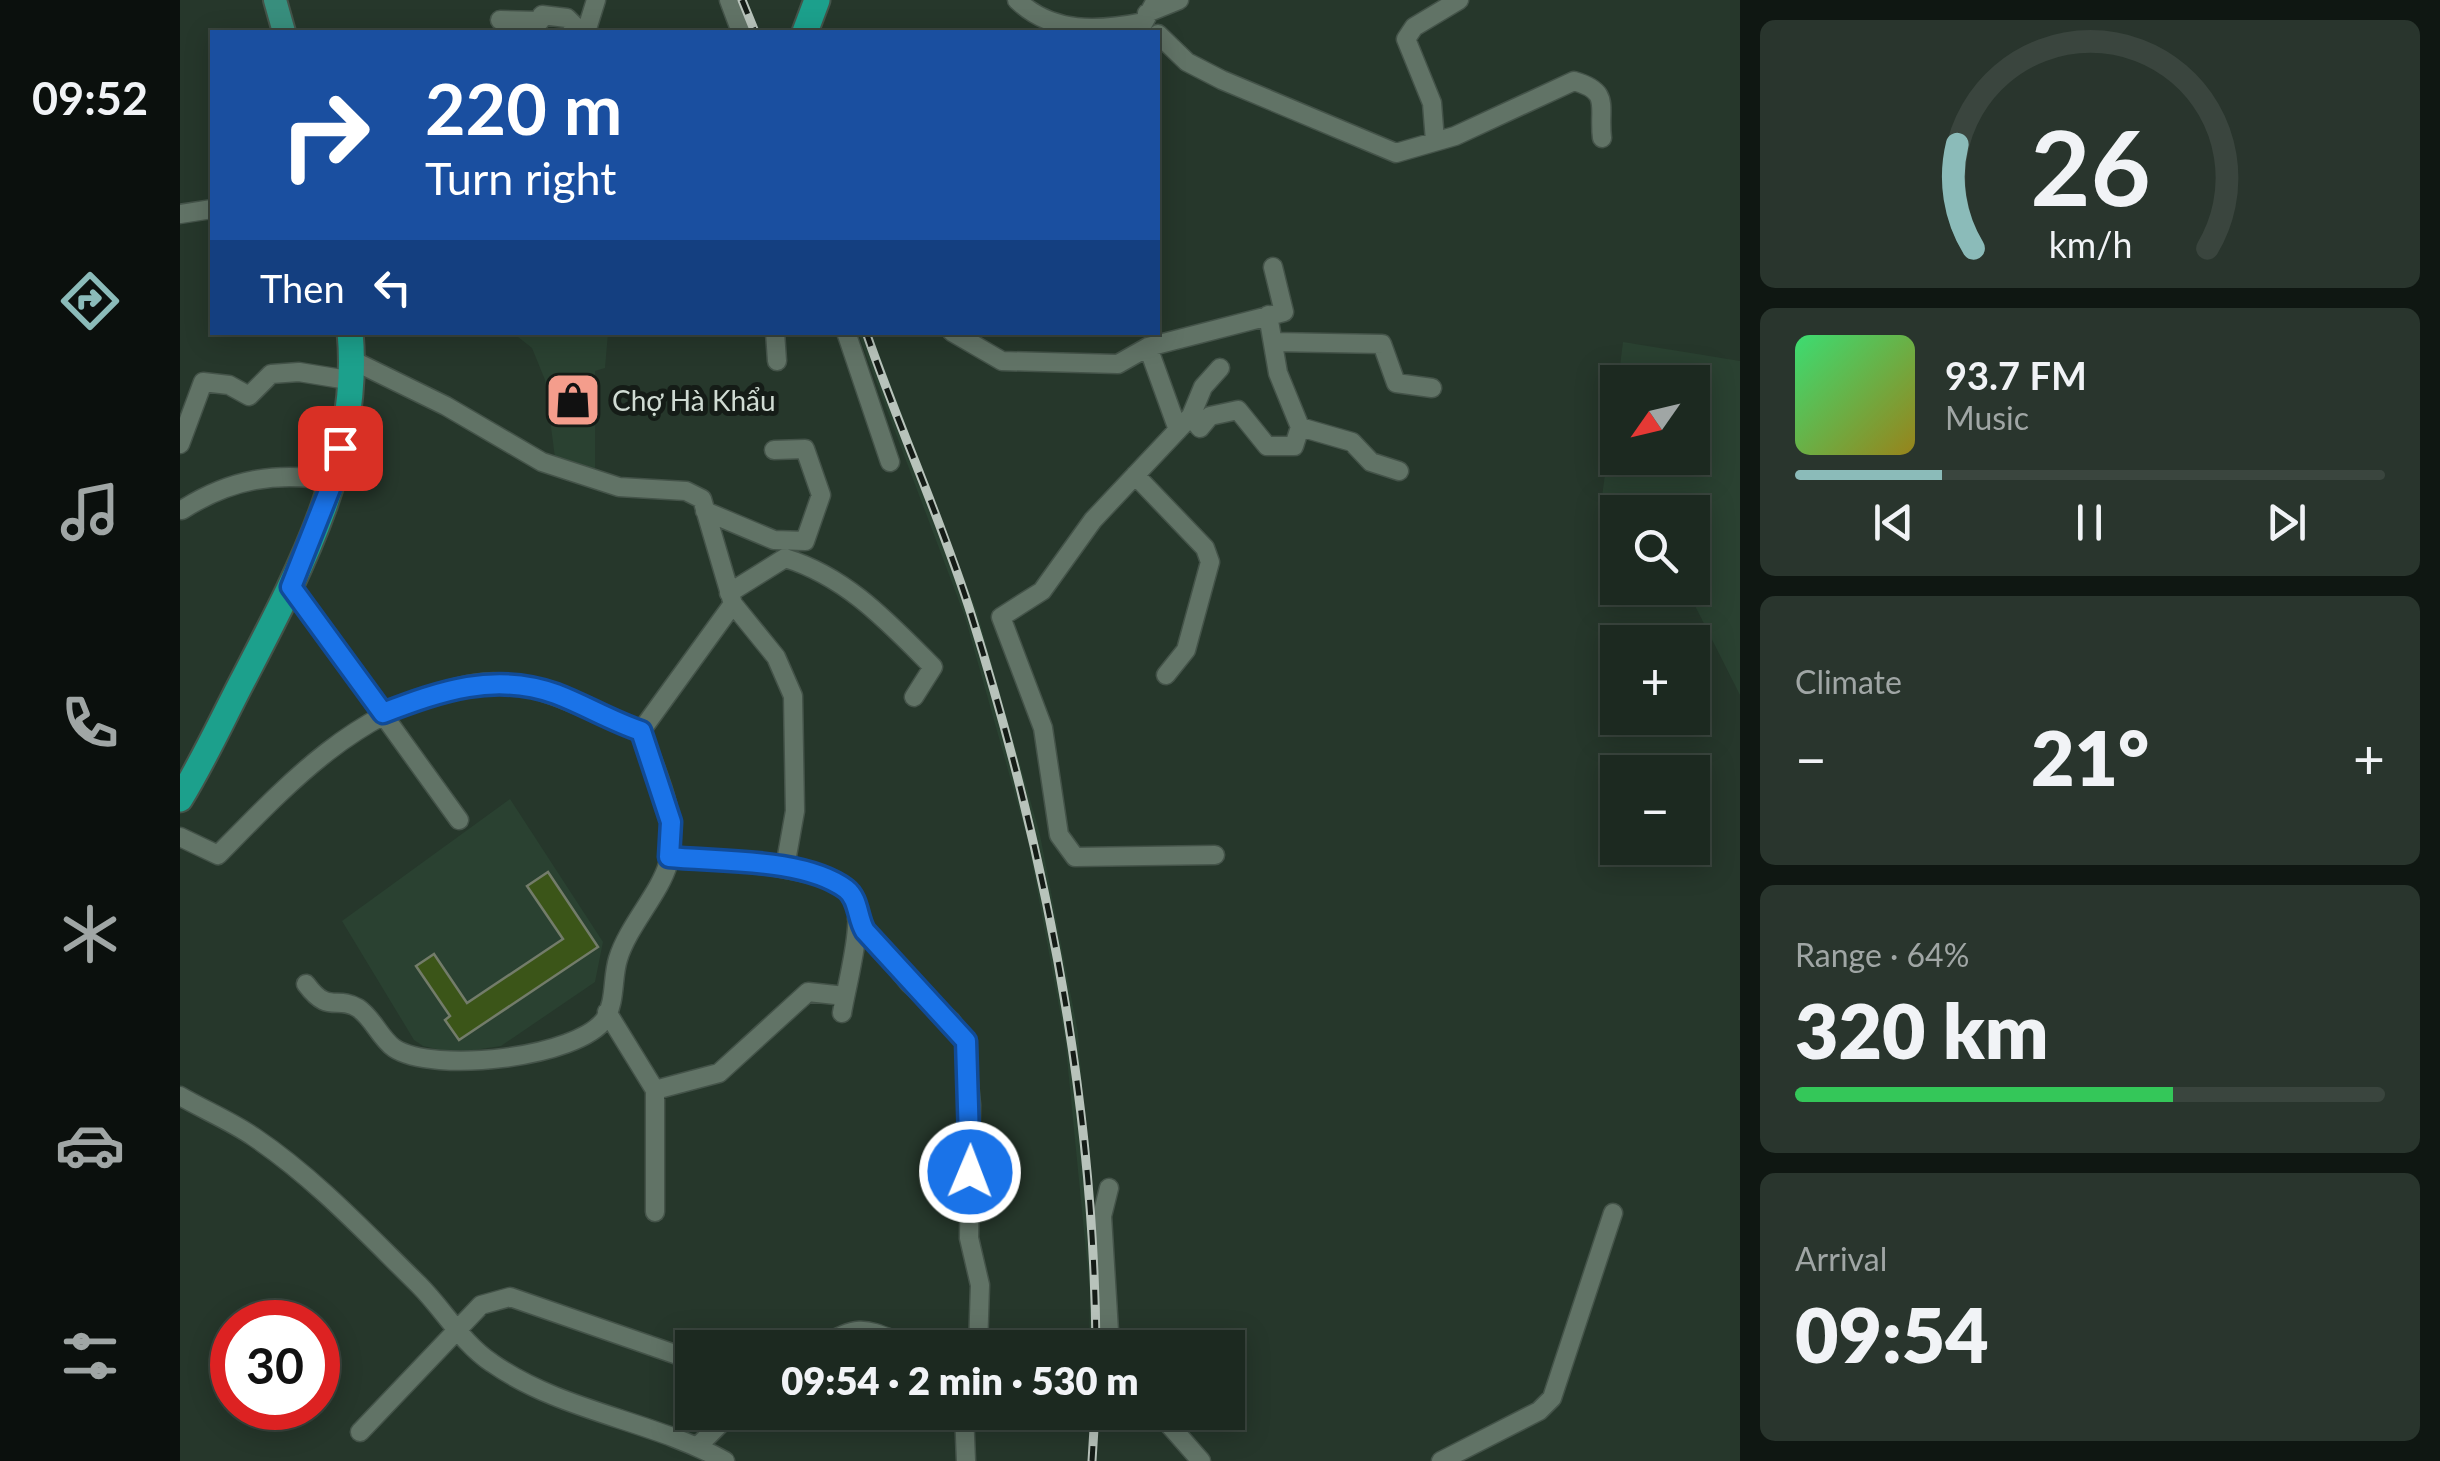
<!DOCTYPE html>
<meta charset="utf-8">
<style>
:root{--surface:#1c2920;--page:#29352d;--text:#f1f3f6;--muted:#a0a6a5;--line:#3a453e;--accent:#8bbbb9}
body{margin:0;font-family:Lato,sans-serif;background:var(--page);color:var(--text);height:100vh;display:flex;flex-direction:column;font-size:38px;white-space:nowrap}
*{box-sizing:border-box;margin:0}
p{font-size:32px;color:var(--muted)}
.icon{flex:none;width:55px;height:55px;fill:none;stroke:currentColor;stroke-width:2;stroke-linecap:round;stroke-linejoin:round}
.map{position:relative;flex:1;overflow:hidden}
.drawer{display:flex;flex-direction:column;gap:20px;padding:20px;background:#0f1712;width:700px}
.drawer>*{flex:none}
.banner{position:absolute;left:30px;top:30px;width:950px;height:305px;border-radius:0px;box-shadow:0 5px 25px #0003,0 0 0 2px var(--line);background:#1a4fa0;color:#fff;overflow:hidden}
.needle{width:65px;rotate:236deg}
.buttons{position:absolute;left:1420px;top:365px;display:grid;gap:20px}
.buttons a{display:grid;place-items:center;width:110px;height:110px;border-radius:0px;background:var(--surface);box-shadow:0 5px 25px #0003,0 0 0 2px var(--line);font-size:50px}
.speed{position:absolute;left:30px;top:1300px;display:flex;gap:20px;font-size:50px;font-weight:700;text-align:center}
.speed>*{display:grid;place-content:center;width:130px;height:130px;border-radius:50%;background:var(--surface);box-shadow:0 5px 25px #0003,0 0 0 2px var(--line);line-height:1}
.speed .limit{border:15px solid #d22;background:#fff;color:#111}
.pin{position:absolute;display:grid;place-items:center;width:85px;height:85px;color:#fff;margin:-42px;border-radius:20px;box-shadow:0 5px 15px #0006}
.me{position:absolute;width:110px;margin:-55px;rotate:1deg;stroke-linejoin:round;filter:drop-shadow(0 0 8px #0008)}
.turn{display:flex;align-items:center;gap:35px;height:210px;padding:0 50px;font-size:45px}
.turn .icon{width:130px;height:130px;stroke-width:2.5}
.turn b{display:block;font-size:70px;line-height:85px}
.then{display:flex;align-items:center;height:95px;padding:0 50px;background:#0003;gap:20px;font-size:38px}
.big{font-size:75px;font-weight:800;line-height:1.1}
.drawer .card{flex:1;display:flex;flex-direction:column;justify-content:center;gap:15px;min-width:0;padding:0 35px;border-radius:15px;background:var(--page)}
.drawer .dial{align-items:center;gap:0}
.dial svg{height:260px;overflow:visible;fill:none;stroke:var(--line);stroke-width:7;stroke-linecap:round;text-anchor:middle}
.dial text{fill:var(--text);stroke:none}
.song{display:flex;align-items:center;gap:30px}
.cover{width:120px;height:120px;border-radius:15px;background:linear-gradient(135deg,hsl(140 70% 55%),hsl(50 70% 35%))}
.played{height:10px;border-radius:5px;background:linear-gradient(90deg,var(--accent) 25%,var(--line) 25%)}
.keys{display:flex;justify-content:space-around;direction:ltr}
.heat{display:flex;justify-content:space-between;align-items:center;font-size:55px;direction:ltr}
.charge{height:15px;border-radius:8px;background:linear-gradient(90deg,#34c759 64%,var(--line) 0)}
.trip{position:absolute;left:495px;top:1330px;width:570px;height:100px;border-radius:0px;background:var(--surface);box-shadow:0 5px 25px #0003,0 0 0 2px var(--line);font-weight:800;line-height:100px;text-align:center}
main{display:flex;flex:1;min-height:0}
.menu{display:flex;flex-direction:column;width:180px;justify-content:space-around;align-items:center;background:#0b100d;color:var(--muted)}
.menu .icon{width:70px;height:70px}
.menu .current{color:var(--accent)}
.menu b{font-size:45px;color:var(--text)}
.map>svg:first-child{display:block}
</style>
<main>
<nav class="menu">
<b>09:52</b>
<svg class="icon current" aria-label="directions" viewBox="0 0 24 24"><path d="M12 3l9 9-9 9-9-9zM9 14v-3h6M13 9l2 2-2 2"/></svg>
<svg class="icon" aria-label="music" viewBox="0 0 24 24"><path d="M9 18V5l10-2v13"/><circle cx="6" cy="18" r="3"/><circle cx="16" cy="16" r="3"/></svg>
<svg class="icon" aria-label="phone" viewBox="0 0 24 24"><path d="M5 4h4l2 5-3 2q2 4 5 5l2-3 5 2v4C11 20 4 13 5 4z"/></svg>
<svg class="icon" aria-label="climate" viewBox="0 0 24 24"><path d="M12 3v18M4 7l16 10M4 17L20 7"/></svg>
<svg class="icon" aria-label="car" viewBox="0 0 24 24"><path d="M5 17H2v-5l4-1 3-4h7l3 4 3 1v5h-3M9 17h6M6 11h13"/><circle cx="7" cy="17" r="2"/><circle cx="17" cy="17" r="2"/></svg>
<svg class="icon" aria-label="filters" viewBox="0 0 24 24"><path d="M4 7h16M4 17h16"/><circle cx="9" cy="7" r="2"/><circle cx="15" cy="17" r="2"/></svg>
</nav>
<div class="map">
<svg width="1560" height="1461" viewBox="0 0 1560 1461">
<rect width="100%" height="100%" fill="#26372b"/>
<path fill="#2a4131" d="M333,333h95l-3,35 -10,3v101l-40,-14 -10,-78 -13,-32z
M678,333h13l106,279 63,223 38,198 23,314h-12l1,-55 -25,-254 -37,-197 -63,-224z
M1443,342l117,19v334l-54,-107h6v-76h-74l-1,19 -19,-4 19,-143 1,74h74v-76h-74z
M330,799l93,143 -8,40 -94,64 -47,7 -31,-7 -9,-6 -72,-119z"/>
<path fill="#3b5518" stroke="#737c6a" stroke-width="2.5" d="M368,872l50,75 -139,93 -14,-20 5,-4 -34,-50 18,-12 33,49 96,-64 -36,-53z"/>
<g fill="none" stroke-linecap="round" stroke-linejoin="round">
<g stroke="#445349" stroke-width="21">
<path id="minor" d="M549,0l12,32
M837,0c35,34 82,31 127,22l12,-22
M967,13l32,-13
M320,20l40,1 2,-6 25,3 14,14
M406,32l10,-32
M978,34l29,28 35,18 174,73 59,-17 119,-55c38,11 24,25 28,57
M1255,141l-3,-38 -26,-64 8,-12 45,-27
M0,214l32,-5
M1088,315l10,58 22,54 52,15 19,20 28,9
M595,332l2,29
M666,332l44,130
M772,332l50,29 116,3 30,-17 136,-35 -11,-45
M1094,342l108,2 14,39 36,5
M968,347l30,83
M172,360l94,46 96,56 77,25 67,4 16,8 31,105 43,53 17,39 2,115 -10,56
M1011,416l12,-29 17,-19
M0,444l23,-62 26,3 20,11 22,-22 28,-2 55,9
M955,475l70,73 5,14 -24,88 -20,25
M2,510c48,-31 95,-39 151,-29
M525,511l69,29 31,1 16,-46 -16,-46 -31,1
M111,587l168,233
M549,593l56,-35c62,19 103,64 148,109l-19,30
M0,837l38,18c68,-69 130,-137 226,-164 19,-5 41,-11 61,-8 48,6 90,32 136,48
M1035,855l-140,2 -16,-22 -16,-107 -42,-111 41,-26 51,-71 98,-104 9,12 10,-12 28,-6 29,36h27l6,-19
M489,857c37,3 167,7 185,41 11,21 -8,90 -12,115
M677,919l52,64 42,38 14,20 6,64 -2,133 11,47 -2,63
M126,984c23,31 30,11 52,24 15,10 22,30 36,40 39,26 184,10 211,-29 11,-18 7,-41 13,-60 10,-33 42,-66 50,-95 13,-42 -12,-94 -27,-133l92,-127
M427,1012l48,78v122
M475,1090l64,-17 89,-81 37,4
M0,1096c24,14 51,25 74,41 61,41 113,97 165,148 25,25 43,58 73,78 70,49 160,57 233,98
M929,1188l-7,28 8,132
M640,1348c43,-29 49,-16 94,0
M784,1412l2,49
M978,1412l43,49
M180,1432l121,-127 29,-8 182,63
M518,1446l34,-34
M1261,1461l98,-50 13,-13 61,-185"/>
</g>
<g stroke="#445349" stroke-width="26">
<path id="major" d="M95,0l9,32"/>
</g>
<g stroke="#445349" stroke-width="29">
<path id="highway" d="M625,32l12,-32
M0,799c24,-39 43,-81 64,-121 55,-106 118,-223 106,-346"/>
</g>
<use href="#minor" stroke="#617366" stroke-width="18"/>
<use href="#major" stroke="#388e7d" stroke-width="22"/>
<use href="#highway" stroke="#1ca08c" stroke-width="25"/>
<g stroke="#b8c3bb" stroke-width="9">
<path id="rail" d="M562,0l13,32
M686,332c33,96 76,189 106,285 74,237 122,481 124,731
M912,1461l3,-49"/>
</g>
<use href="#rail" stroke="#151c17" stroke-width="5" stroke-dasharray="15" stroke-linecap="butt"/>
</g>
<g fill="none" stroke-linecap="round" stroke-linejoin="round">
<g stroke="#114b97" stroke-width="25">
<path id="route" d="M160,448l-7,33 -42,106 92,126c58,-22 111,-41 173,-19 29,11 55,27 85,37l30,91 -2,35c51,5 135,1 177,32 13,10 11,29 19,42l101,110 4,131"/>
</g>
<use href="#route" stroke="#1a73e8" stroke-width="18"/>
</g>
<defs>
<g id="shop-square" transform="scale(2.875)"><rect x="-9" y="-9" width="18" height="18" rx="4" fill="#f49d8c" stroke="#151c17"/><path d="M-5-2.5h2.3a2.7 3.5 0 0 1 5.4 0H5L5.5 6h-11ZM-1.5-2.5h3a1.5 2.3 0 0 0-3 0Z" fill="#111"/></g>
</defs>
<g fill-rule="evenodd">
<use href="#shop-square" x="393" y="400"/>
</g>
<g text-anchor="middle" dominant-baseline="central" stroke-width="10" stroke-linejoin="round" paint-order="stroke">
<g font-size="28" fill="#d0dbd3" stroke="#151c17" text-anchor="start">
<text x="432" y="400">Chợ Hà Khẩu</text>
</g>
</g>
</svg>
<div class="buttons">
<a><svg class="needle" viewBox="-14 -14 28 28"><path d="M0-13l5 13h-10z" fill="#e53935"/><path d="M0 13l5-13h-10z" fill="#a0a6a5"/></svg></a>
<a><svg class="icon" aria-label="search" viewBox="0 0 24 24"><circle cx="10" cy="10" r="6"/><path d="M15 15l6 6"/></svg></a>
<a>+</a>
<a>−</a>
</div>
<div class="speed"><div class="limit">30</div></div>
<div class="pin" style="left:160px;top:448px;background:#d93025"><svg class="icon" aria-label="arrive" viewBox="0 0 24 24"><path d="M6 21V4h12l-3 4 3 4H6"/></svg></div>
<svg class="me" style="left:790px;top:1172px" viewBox="-20 -20 40 40"><circle r="17" fill="#1a73e8" stroke="#fff" stroke-width="3"/><path d="M0-11L8 9 0 5-8 9z" fill="#fff"/></svg>
<div class="trip">09:54 · 2 min · 530 m</div>
<div class="banner">
<div class="turn"><svg class="icon" aria-label="right" viewBox="0 0 24 24"><path d="M7 20v-9h11M14 6l5 5-5 5"/></svg><div><b>220 m</b>Turn right</div></div>
<div class="then">Then<svg class="icon" aria-label="left" viewBox="0 0 24 24"><path d="M17 20v-9H6M10 6l-5 5 5 5"/></svg></div>
</div>
</div>
<section class="drawer">
<div class="card dial"><svg viewBox="0 0 100 80">
<path d="M14 69A42 42 0 1 1 86 69"/>
<path d="M14 69A42 42 0 0 1 9 37" stroke="#8bbbb9"/>
<text x="50" y="56" font-size="32" font-weight="700">26</text>
<text x="50" y="72" font-size="11">km/h</text>
</svg></div>
<div class="card">
<div class="song"><i class="cover"></i><div><b>93.7 FM</b><p>Music</p></div></div>
<div class="played"></div>
<div class="keys"><svg class="icon" aria-label="previous" viewBox="0 0 24 24"><path d="M18 5L8 12l10 7zM5 5v14"/></svg><svg class="icon" aria-label="pause" viewBox="0 0 24 24"><path d="M8 5v14M16 5v14"/></svg><svg class="icon" aria-label="next" viewBox="0 0 24 24"><path d="M6 5l10 7-10 7zM19 5v14"/></svg></div>
</div>
<div class="card"><p>Climate</p>
<div class="heat"><a>−</a><b class="big">21°</b><a>+</a></div>
</div>
<div class="card"><p>Range · 64%</p><b class="big">320 km</b><div class="charge"></div></div>
<div class="card"><p>Arrival</p><b class="big">09:54</b></div>
</section>
</main>
